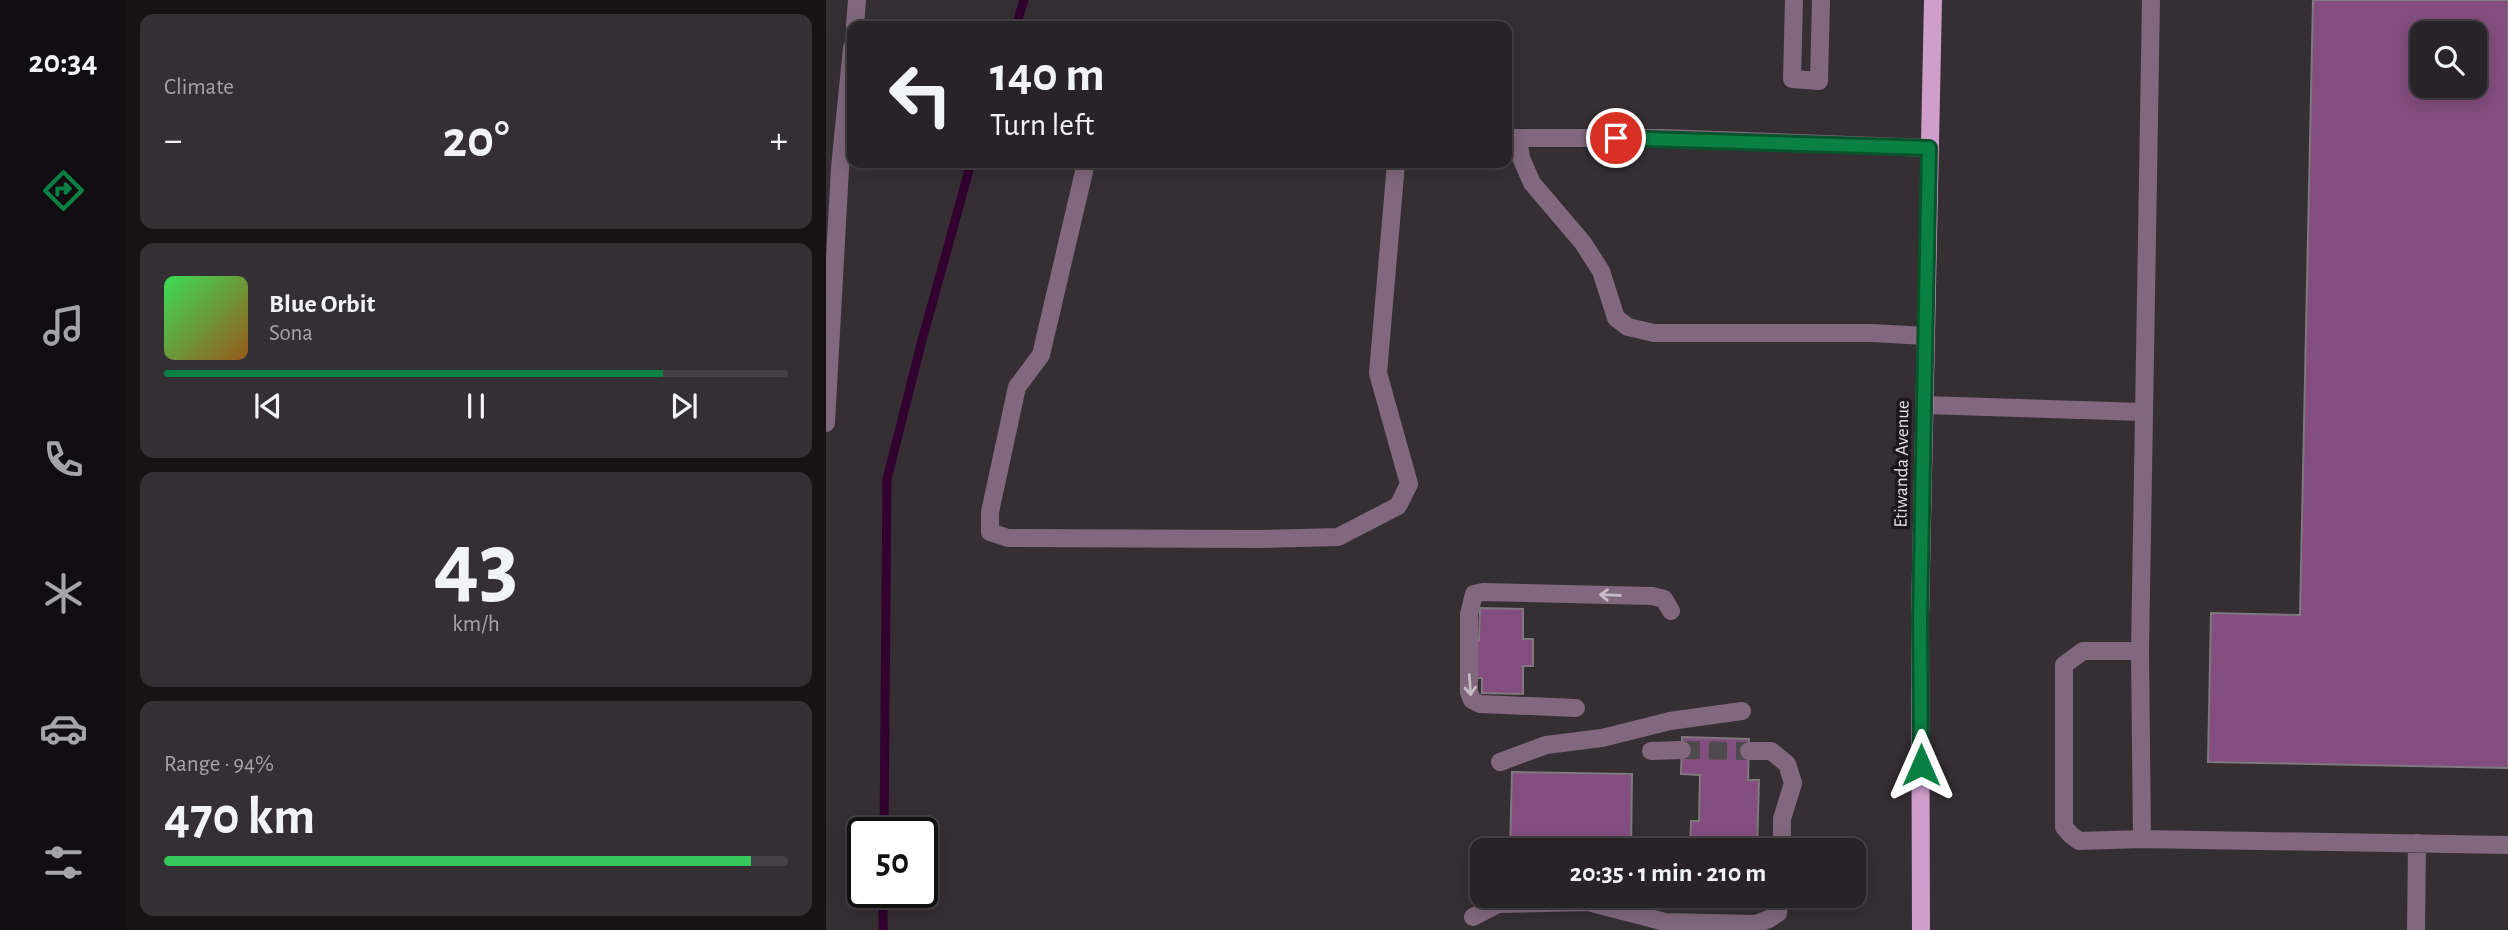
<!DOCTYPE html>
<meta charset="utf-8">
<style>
:root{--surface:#282327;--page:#342f33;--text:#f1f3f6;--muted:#a5a4a7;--line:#444044;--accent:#0b8043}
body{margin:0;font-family:"Alegreya Sans",sans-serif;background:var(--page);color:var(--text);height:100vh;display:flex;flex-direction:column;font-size:26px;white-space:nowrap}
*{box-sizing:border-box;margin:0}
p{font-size:23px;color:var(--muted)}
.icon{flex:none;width:38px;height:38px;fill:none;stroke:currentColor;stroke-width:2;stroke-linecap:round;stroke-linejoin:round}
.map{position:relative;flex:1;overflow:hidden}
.side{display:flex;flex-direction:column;gap:14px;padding:14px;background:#161315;width:700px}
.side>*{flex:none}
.banner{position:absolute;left:21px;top:21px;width:665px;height:147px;border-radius:14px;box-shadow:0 4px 18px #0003,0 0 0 2px var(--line);background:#282327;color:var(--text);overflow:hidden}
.tools{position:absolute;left:1584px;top:21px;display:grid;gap:14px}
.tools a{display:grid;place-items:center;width:77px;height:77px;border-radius:14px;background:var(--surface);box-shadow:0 4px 18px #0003,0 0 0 2px var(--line);font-size:35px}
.speed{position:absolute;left:21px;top:817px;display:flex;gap:14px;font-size:35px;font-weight:700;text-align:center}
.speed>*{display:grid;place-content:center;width:91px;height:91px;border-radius:50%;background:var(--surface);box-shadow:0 4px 18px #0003,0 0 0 2px var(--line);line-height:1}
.speed .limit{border:4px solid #111;border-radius:10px;background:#fff;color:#111}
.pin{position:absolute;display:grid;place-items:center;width:60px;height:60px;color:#fff;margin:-30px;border:4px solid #fff;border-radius:50%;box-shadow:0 2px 7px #0007}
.me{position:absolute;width:77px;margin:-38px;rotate:0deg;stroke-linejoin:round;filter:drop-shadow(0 0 5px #0008)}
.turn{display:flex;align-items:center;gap:24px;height:147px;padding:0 28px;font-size:32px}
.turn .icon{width:91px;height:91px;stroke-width:2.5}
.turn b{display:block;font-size:49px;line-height:60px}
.big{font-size:52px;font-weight:600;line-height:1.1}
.side .widget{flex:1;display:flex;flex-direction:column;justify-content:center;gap:10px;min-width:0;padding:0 24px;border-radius:14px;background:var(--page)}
.side .dial{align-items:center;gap:0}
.dial b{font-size:91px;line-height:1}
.song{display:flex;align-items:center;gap:21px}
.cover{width:84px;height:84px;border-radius:10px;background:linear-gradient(135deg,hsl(130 70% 55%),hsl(30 70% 35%))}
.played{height:7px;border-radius:4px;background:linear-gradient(90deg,var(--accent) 80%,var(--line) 80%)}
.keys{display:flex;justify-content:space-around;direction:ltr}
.heat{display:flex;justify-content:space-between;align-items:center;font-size:38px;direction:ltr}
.charge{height:10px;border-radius:5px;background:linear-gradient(90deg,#34c759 94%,var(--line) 0)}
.trip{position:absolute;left:644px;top:838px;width:396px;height:70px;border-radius:14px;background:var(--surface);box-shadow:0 4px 18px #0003,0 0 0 2px var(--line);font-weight:600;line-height:70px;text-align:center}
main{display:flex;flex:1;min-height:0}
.tab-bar{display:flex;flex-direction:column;width:126px;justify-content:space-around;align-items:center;background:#100e10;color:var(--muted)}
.tab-bar .icon{width:49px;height:49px}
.tab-bar .selected{color:var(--accent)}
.tab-bar b{font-size:32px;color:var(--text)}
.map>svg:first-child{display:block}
</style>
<main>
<nav class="tab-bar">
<b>20:34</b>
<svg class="icon selected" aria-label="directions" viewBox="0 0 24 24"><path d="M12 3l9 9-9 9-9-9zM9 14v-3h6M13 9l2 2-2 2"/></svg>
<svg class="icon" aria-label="music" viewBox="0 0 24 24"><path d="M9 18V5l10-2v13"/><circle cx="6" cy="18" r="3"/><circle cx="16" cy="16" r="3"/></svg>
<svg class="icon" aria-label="phone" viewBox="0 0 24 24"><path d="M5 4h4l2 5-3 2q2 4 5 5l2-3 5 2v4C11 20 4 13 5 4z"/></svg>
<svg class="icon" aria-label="climate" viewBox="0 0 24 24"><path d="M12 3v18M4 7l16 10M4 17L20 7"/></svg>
<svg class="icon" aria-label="car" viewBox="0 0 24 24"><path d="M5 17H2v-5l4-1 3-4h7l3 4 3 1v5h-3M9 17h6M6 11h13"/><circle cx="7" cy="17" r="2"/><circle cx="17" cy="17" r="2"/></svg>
<svg class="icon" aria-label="filters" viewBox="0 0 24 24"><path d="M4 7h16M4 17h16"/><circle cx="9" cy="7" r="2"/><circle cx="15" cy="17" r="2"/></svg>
</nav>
<section class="side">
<div class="widget"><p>Climate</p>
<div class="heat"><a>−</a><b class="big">20°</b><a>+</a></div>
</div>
<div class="widget">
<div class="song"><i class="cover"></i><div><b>Blue Orbit</b><p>Sona</p></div></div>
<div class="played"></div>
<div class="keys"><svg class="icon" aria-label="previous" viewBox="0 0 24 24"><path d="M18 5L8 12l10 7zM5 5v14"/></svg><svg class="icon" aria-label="pause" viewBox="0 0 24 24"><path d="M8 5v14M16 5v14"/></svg><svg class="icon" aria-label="next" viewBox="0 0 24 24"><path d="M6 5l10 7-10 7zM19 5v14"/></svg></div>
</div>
<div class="widget dial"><b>43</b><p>km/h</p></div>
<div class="widget"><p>Range · 94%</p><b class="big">470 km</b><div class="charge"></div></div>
</section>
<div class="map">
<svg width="1682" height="930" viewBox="0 0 1682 930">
<rect width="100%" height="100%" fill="#352f34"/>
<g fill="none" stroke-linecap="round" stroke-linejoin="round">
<path stroke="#320130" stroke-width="9" d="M190,26l8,-26
M58,833l3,-354 34,-135 50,-181
M57,930v-38"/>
</g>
<path fill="#834e7f" stroke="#7f787e" stroke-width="2" fill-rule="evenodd" d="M1487,0h195v768l-300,-6 3,-149 89,2zM1596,33h52v53h-52z
M654,608l43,1v30h10v27h-10v28l-41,-1v-15h-5l-3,-38h5z
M856,737l67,2 -1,41h11l-2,70h-67l1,-29h8l1,-46 -19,-1z
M686,772l120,2 -1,76h-121z
M683,896h121v2z
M872,896h66v11l-42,-1v-6h-25z"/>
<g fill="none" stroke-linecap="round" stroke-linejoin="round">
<path stroke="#4f4a4e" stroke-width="18" stroke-dasharray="18 9" stroke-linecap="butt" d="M856,750l67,1"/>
<path stroke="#81687e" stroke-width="18" d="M968,0l-2,79 27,2 2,-81
M1325,0l-11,651h-57l-19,14v162l7,8 8,6 63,-2 366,6
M29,26l2,-26
M683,138h155l265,10
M692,138l3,20 11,25 51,60 18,28 15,47 12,9 26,6h218l54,3
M260,163l-45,192 -24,32 -27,125v20l18,6 253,1 77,-2 60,-31 11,-22 -31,-111 18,-210
M1099,405l219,7
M0,423l14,-255 12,-120
M1314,651l2,188
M750,708l-96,-4 -8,-4 -3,-8v-78l5,-20 9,-2 169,4 12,3 7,12
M825,751l31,-1
M923,751h22l16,13 6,19 -11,36v31
M674,762l46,-17 56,-7 68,-17 72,-10
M647,917l25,-13 90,-2 77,20 91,2 13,-5 9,-6 2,-17
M1590,930l1,-87"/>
<path stroke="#d09ecb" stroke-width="18" d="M1095,930l-1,-312 13,-618"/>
</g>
<defs><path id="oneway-shaft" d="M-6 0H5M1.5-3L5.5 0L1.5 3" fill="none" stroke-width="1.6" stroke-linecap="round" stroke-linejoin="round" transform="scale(1.75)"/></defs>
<g stroke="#c6bcc5">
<use href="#oneway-shaft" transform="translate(784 595) rotate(-178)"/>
<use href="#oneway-shaft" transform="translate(644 685) rotate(86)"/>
</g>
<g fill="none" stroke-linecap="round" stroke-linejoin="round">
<g stroke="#07532c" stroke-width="18">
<path id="route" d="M790,138l313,10 -9,470 1,147"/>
</g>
<use href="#route" stroke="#0b8043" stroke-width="12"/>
</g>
<g text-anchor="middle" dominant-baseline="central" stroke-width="7" stroke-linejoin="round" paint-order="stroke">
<g font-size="19" fill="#e3e0e3" stroke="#1a181a">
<text transform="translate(1076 464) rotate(-89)">Etiwanda Avenue</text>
</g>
</g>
</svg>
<div class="tools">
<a><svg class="icon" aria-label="search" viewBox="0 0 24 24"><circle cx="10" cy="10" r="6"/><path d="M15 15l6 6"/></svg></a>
</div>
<div class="speed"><div class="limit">50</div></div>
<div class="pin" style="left:790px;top:138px;background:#d93025"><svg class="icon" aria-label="arrive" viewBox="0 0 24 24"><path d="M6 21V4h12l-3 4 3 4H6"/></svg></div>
<svg class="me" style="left:1095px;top:765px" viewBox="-20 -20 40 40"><path d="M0-17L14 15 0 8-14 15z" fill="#0b8043" stroke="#fff" stroke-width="4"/></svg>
<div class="trip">20:35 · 1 min · 210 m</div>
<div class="banner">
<div class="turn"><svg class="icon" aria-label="left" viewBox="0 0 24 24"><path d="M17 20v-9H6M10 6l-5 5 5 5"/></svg><div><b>140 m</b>Turn left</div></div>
</div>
</div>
</main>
